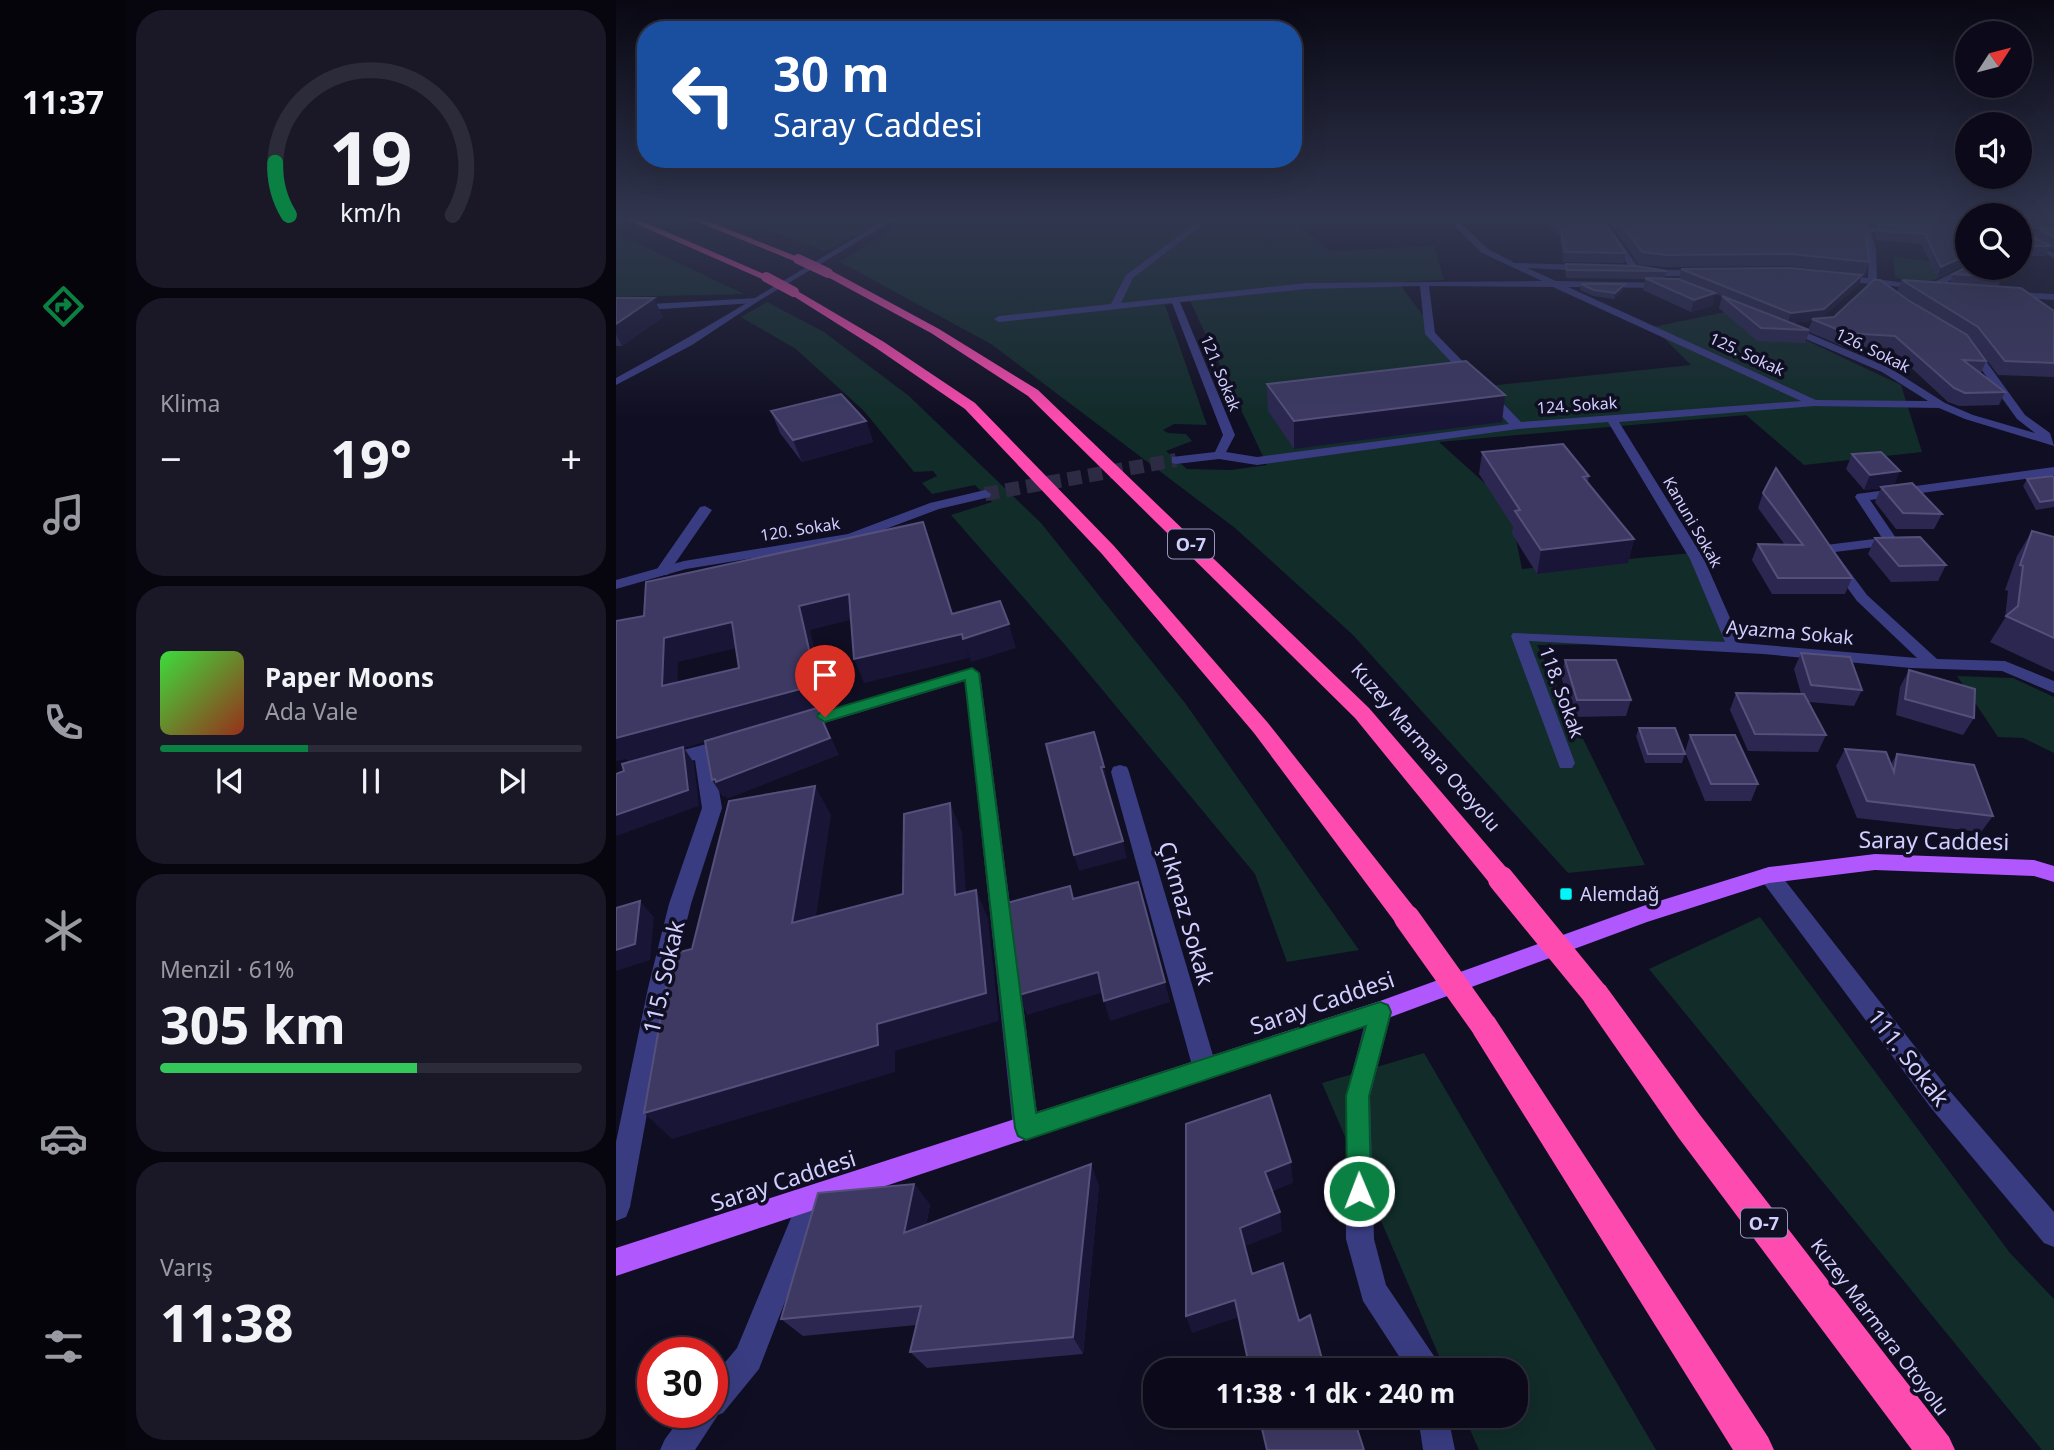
<!DOCTYPE html>
<html lang="tr">
<meta charset="utf-8">
<style>
:root{--surface:#0c0a1a;--page:#1a1827;--text:#f1f3f6;--muted:#9a9aa2;--line:#2c2b39;--accent:#0b8043}
body{margin:0;font-family:"Noto Sans",sans-serif;background:var(--page);color:var(--text);height:100vh;display:flex;flex-direction:column;font-size:26px;white-space:nowrap}
*{box-sizing:border-box;margin:0}
p{font-size:23px;color:var(--muted)}
.icon{flex:none;width:38px;height:38px;fill:none;stroke:currentColor;stroke-width:2;stroke-linecap:round;stroke-linejoin:round}
.map{position:relative;flex:1;overflow:hidden}
.sheet{display:flex;flex-direction:column;gap:10px;padding:10px;background:#07060e;width:490px}
.sheet>*{flex:none}
.top-card{position:absolute;left:21px;top:21px;width:665px;height:147px;border-radius:28px;box-shadow:0 7px 28px #0002,0 0 0 2px var(--line);background:#1a4fa0;color:#fff;overflow:hidden}
.needle{width:46px;rotate:54deg}
.controls{position:absolute;left:1339px;top:21px;display:grid;gap:14px}
.controls a{display:grid;place-items:center;width:77px;height:77px;border-radius:50%;background:var(--surface);box-shadow:0 7px 28px #0002,0 0 0 2px var(--line);font-size:35px}
.speed{position:absolute;left:21px;top:1337px;display:flex;gap:14px;font-size:35px;font-weight:700;text-align:center}
.speed>*{display:grid;place-content:center;width:91px;height:91px;border-radius:50%;background:var(--surface);box-shadow:0 7px 28px #0002,0 0 0 2px var(--line);line-height:1}
.speed .limit{border:10px solid #d22;background:#fff;color:#111}
.pin{position:absolute;display:grid;place-items:center;width:60px;height:60px;color:#fff;margin:-72px -30px;border-radius:50% 50% 50% 0;rotate:-45deg;box-shadow:0 0 7px #0007}
.pin .icon{rotate:45deg}
.me{position:absolute;width:77px;margin:-38px;rotate:359deg;stroke-linejoin:round;filter:drop-shadow(0 0 5px #0008)}
.turn{display:flex;align-items:center;gap:24px;height:147px;padding:0 21px;font-size:32px}
.turn .icon{width:91px;height:91px;stroke-width:2.5}
.turn b{display:block;font-size:49px;line-height:60px}
.big{font-size:52px;font-weight:700;line-height:1.1}
.sheet .card{flex:1;display:flex;flex-direction:column;justify-content:center;gap:10px;min-width:0;padding:0 24px;border-radius:28px;background:var(--page)}
.sheet .dial{align-items:center;gap:0}
.dial svg{height:182px;overflow:visible;fill:none;stroke:var(--line);stroke-width:7;stroke-linecap:round;text-anchor:middle}
.dial text{fill:var(--text);stroke:none}
.song{display:flex;align-items:center;gap:21px}
.cover{width:84px;height:84px;border-radius:10px;background:linear-gradient(135deg,hsl(120 70% 55%),hsl(10 70% 35%))}
.played{height:7px;border-radius:4px;background:linear-gradient(90deg,var(--accent) 35%,var(--line) 35%)}
.keys{display:flex;justify-content:space-around;direction:ltr}
.heat{display:flex;justify-content:space-between;align-items:center;font-size:38px;direction:ltr}
.charge{height:10px;border-radius:5px;background:linear-gradient(90deg,#34c759 61%,var(--line) 0)}
.trip{position:absolute;left:527px;top:1358px;width:385px;height:70px;border-radius:28px;background:var(--surface);box-shadow:0 7px 28px #0002,0 0 0 2px var(--line);font-weight:700;line-height:70px;text-align:center}
main{display:flex;flex:1;min-height:0}
.tab-bar{display:flex;flex-direction:column;width:126px;justify-content:space-around;align-items:center;background:#05040a;color:var(--muted)}
.tab-bar .icon{width:49px;height:49px}
.tab-bar .on{color:var(--accent)}
.tab-bar b{font-size:32px;color:var(--text)}
.map>svg:first-child{display:block}
</style>
<main>
<nav class="tab-bar">
<b>11:37</b>
<svg class="icon on" aria-label="directions" viewBox="0 0 24 24"><path d="M12 3l9 9-9 9-9-9zM9 14v-3h6M13 9l2 2-2 2"/></svg>
<svg class="icon" aria-label="music" viewBox="0 0 24 24"><path d="M9 18V5l10-2v13"/><circle cx="6" cy="18" r="3"/><circle cx="16" cy="16" r="3"/></svg>
<svg class="icon" aria-label="phone" viewBox="0 0 24 24"><path d="M5 4h4l2 5-3 2q2 4 5 5l2-3 5 2v4C11 20 4 13 5 4z"/></svg>
<svg class="icon" aria-label="climate" viewBox="0 0 24 24"><path d="M12 3v18M4 7l16 10M4 17L20 7"/></svg>
<svg class="icon" aria-label="car" viewBox="0 0 24 24"><path d="M5 17H2v-5l4-1 3-4h7l3 4 3 1v5h-3M9 17h6M6 11h13"/><circle cx="7" cy="17" r="2"/><circle cx="17" cy="17" r="2"/></svg>
<svg class="icon" aria-label="filters" viewBox="0 0 24 24"><path d="M4 7h16M4 17h16"/><circle cx="9" cy="7" r="2"/><circle cx="15" cy="17" r="2"/></svg>
</nav>
<section class="sheet">
<div class="card dial"><svg viewBox="0 0 100 80">
<path d="M14 69A42 42 0 1 1 86 69"/>
<path d="M14 69A42 42 0 0 1 8 46" stroke="#0b8043"/>
<text x="50" y="56" font-size="32" font-weight="700">19</text>
<text x="50" y="72" font-size="11">km/h</text>
</svg></div>
<div class="card"><p>Klima</p>
<div class="heat"><a>−</a><b class="big">19°</b><a>+</a></div>
</div>
<div class="card">
<div class="song"><i class="cover"></i><div><b>Paper Moons</b><p>Ada Vale</p></div></div>
<div class="played"></div>
<div class="keys"><svg class="icon" aria-label="previous" viewBox="0 0 24 24"><path d="M18 5L8 12l10 7zM5 5v14"/></svg><svg class="icon" aria-label="pause" viewBox="0 0 24 24"><path d="M8 5v14M16 5v14"/></svg><svg class="icon" aria-label="next" viewBox="0 0 24 24"><path d="M6 5l10 7-10 7zM19 5v14"/></svg></div>
</div>
<div class="card"><p>Menzil · 61%</p><b class="big">305 km</b><div class="charge"></div></div>
<div class="card"><p>Varış</p><b class="big">11:38</b></div>
</section>
<div class="map">
<svg width="1438" height="1450" viewBox="0 0 1438 1450">
<rect width="100%" height="100%" fill="#100e22"/>
<path fill="#112c29" fill-rule="evenodd" d="M118,218h156l-65,33z
M295,218h378l41,33 104,-5 10,34 -46,2 41,55 49,49 203,-21 -38,-38 87,-18 161,76 21,67 -118,13 -58,-50 -307,27 70,63 13,64 170,-16 41,90 -196,2 108,220 -77,8 -215,-238 -118,-107 -244,-184 -151,-82zM574,301l77,164 -36,5 -44,-1 -21,-18 26,-10 -6,-7 -18,-1 -5,-3 11,-6 33,1 -42,-120z
M0,233l128,61 -128,3z
M1277,257l72,8 -36,17 -34,-4z
M151,302l57,30 85,64 132,127 144,180 174,247 -72,12 -32,-88 -189,-228 -115,-131 41,-13 -17,-17 -43,9 -10,-11 15,-7 -4,-5 -19,1 -50,-61 -68,-62 -55,-32z
M1341,676l56,2 41,19v56l-31,-15 -25,-1z
M1144,917l250,336 44,46v151h-12l-393,-481z
M808,1053l232,397h-177l-15,-34h52v-46h-71l-123,-287z"/>
<g fill="none" stroke-linecap="round" stroke-linejoin="round">
<path stroke="#2d2b43" stroke-width="14" stroke-dasharray="14 7" stroke-linecap="butt" d="M369,494l191,-34"/>
<path fill="#393c81" fill-rule="evenodd" d="M141,298l2,2 -5,3 -138,9v-6z
M89,506l7,4 -45,65h-10l-2,-3 2,-3 43,-62z
M196,1185l9,4 4,9 -66,171 -36,44 -5,2 -23,35h-35l5,-11 20,-27h27v-34l25,-30 66,-159z"/>
<path fill="#393c81" fill-rule="evenodd" d="M272,218h9l-140,84 -65,43 -76,40v-7c93,-50 182,-107 272,-160z
M587,218l7,1 -77,59 -12,25 186,-20 235,-2 -60,-28 -35,-35h8l33,31 27,14 73,2 4,3 -4,3 -61,-3 29,13 114,2 1,2 -4,3 -99,-1 248,113 112,1 -46,-29 -97,-42v-4h6l99,42 55,35 28,12 62,18 -18,-14 -51,-71 9,-2 50,69 25,18 4,13 -89,-27 -26,-11 -125,-2 -195,16 85,137 37,84 176,15 -60,-57 -38,-52 7,-4 56,-7 -27,-41 2,-3 197,-27v8l-184,25 28,41 -7,4 -56,7 32,43 70,64 68,2 49,20v12l-52,-22 -91,-3 -148,-14 -234,-13 46,122 -3,5h-12l-49,-132 2,-3 212,9 -35,-83 -82,-137 -90,7 -261,36 -38,-6 -43,5 -4,-1v-6l43,-5 8,-17 -51,-132 -173,19 -5,-3 5,-3 112,-12 15,-29zM804,286l5,48 84,90 -252,33 -31,-5 9,-17 -55,-133 127,-13zM813,286l124,1 248,114 -280,21 -86,-89z
M980,218h7l35,49 26,3h39l4,3 -4,3h-39l-32,-5z
M1304,218h8l-15,15 -42,-1 5,18 1,29 49,7 41,-20 7,2 -1,2 -43,20 -48,-5 3,3 -4,3 -11,-7 -34,-4 3,-5 29,3c1,-16 0,-31 -5,-47l-21,-1 -3,-4 22,1 -3,-6 4,-2 7,8 39,2z
M1404,234l34,19v5l-34,-19z
M1397,292l41,2v6l-44,-3v-4z
M369,490l6,4 -1,3 -51,12 -88,33 -165,27 -70,20v-9l68,-19 164,-27 82,-31z
M356,668l8,5 59,455 -4,9 -9,4 -9,-4 -4,-9 -48,-447 -164,49 -9,-6 3,-4z
M114,738l6,2 3,4 -3,4 -23,7 9,53 -31,96 -21,84 -40,219 -4,10 -10,4v-79l32,-154 21,-84 33,-96 -7,-48 -29,7 -6,-1 -3,-5 3,-5z
M504,765l7,2 2,5 88,297 -3,8 -9,3 -9,-3 -3,-8 -82,-297 2,-5z
M1153,867l7,2 173,221 105,122v35l-10,-4 -113,-135 -169,-227 -3,-6 3,-6z
M764,1001l8,3 4,7 -22,85 4,143 12,46 50,74 4,11h-32l-45,-69 -17,-62v-143l22,-85 4,-7z
M802,1416h30l7,34h-32z"/>
<path fill="#b157fe" fill-rule="evenodd" d="M1259,854l159,6 20,6v16l-20,-6 -159,-6 -106,13 -122,39 -267,99 -764,255v-28l764,-247 263,-95 126,-39z"/>
<path fill="#fe4bb0" fill-rule="evenodd" d="M7,218h12l136,59 -9,2z
M72,218h12l103,41 -9,2z
M208,271h8l107,58 99,61 331,318 141,164 3,7 -3,7 -9,3 -9,-3 -137,-168 -327,-322 -97,-63 -107,-58z
M178,289l90,53 91,61 139,143 154,177 148,187 4,8 -4,8 -9,3 -9,-3 -144,-193 -152,-179 -137,-145 -89,-61 -86,-54 -1,-2z
M979,982l10,3 95,130 249,322 6,13h-43l-234,-313 -93,-134 -4,-9 4,-9z
M868,1013l10,4 274,420 6,13h-41l-259,-415 -4,-9 4,-9z"/>
<path stroke="#fe4bb0" stroke-width="10" d="M182,259l30,14
M150,277l28,15"/>
<path stroke="#fe4bb0" stroke-width="26" d="M885,879l94,115
M791,918l77,108"/>
</g>
<path fill="#2b2750" fill-rule="evenodd" d="M929,218h56l25,35 -2,10 -61,-1 -3,-24 -15,-16z
M996,218h248h-1l-1,3 11,41 -4,13 -78,-9 -123,1 -25,-2 -28,-41z
M1248,218h53l-9,7 15,1 3,-8h41v22l-5,9 3,15 -28,13 -16,-33 -45,-4 -2,-5 4,-10h7l-15,-1z
M1404,218l34,2v30l-4,-2 -4,8h-26zM1407,228l15,1 -4,9 -11,-6z
M950,264l101,7 -2,7 14,1 2,-10 178,16 -37,33 12,-1 63,-25 5,-12 48,3 3,-9 49,3 -4,10 56,24v66l-56,-2 -26,-35 -4,-3 18,24 -5,12 24,19 -6,13 -40,1 -11,-4 -58,-54 -48,-2 -33,-14 -4,11 -48,-2 -38,-33 3,-12 -7,-2 -3,12 -21,6 -48,-22 2,-11 -79,-1 -1,-6zM1283,293l41,26 -32,-19zM1196,321l-4,9 -18,-7z
M965,284l42,6 -9,9 -21,-3 -13,-6z
M0,298l47,19 -41,29h-6z
M651,384l235,38 -208,27 -26,-38z
M155,411l95,10 7,21 -71,20 -22,-29z
M866,452l107,24 -1,6 46,57 -6,24 -91,11 -25,-40 1,-7 -34,-53z
M1236,454l42,31 48,29 -8,15h-38l-21,-27 6,-14 -17,2 -18,-21z
M1438,477v30l-18,3 -13,-24 4,-7z
M1147,493l89,85 -7,16h-73l-20,-34 6,-16 27,1 -27,-37z
M1416,531l22,6v135l-64,-30 15,-24 3,-27 -3,-1 12,-34z
M1259,538l71,27 -8,16 -47,1 -23,-28z
M1185,653l61,37 -8,16 -45,-4 17,33 -8,17 -70,-1 -18,-41 6,-17 65,1 -7,-25z
M949,660l66,40 -5,16 -53,1 -12,-41z
M1293,670l65,48 -11,17 -67,-20 4,-28z
M1023,728l46,26 -3,9h-37l-9,-27z
M1074,735l68,49 -7,17h-46l-20,-49z
M1229,749l46,15 6,-10 96,62 -12,16 -124,-14 -21,-52z
M298,1184l16,21 -4,20 173,-40 -16,169 -156,14 -17,-16 6,-27 -113,11 -22,-17z"/>
<path fill="#191536" d="M1294,218h7l-10,8z
M1351,255v4l-2,5 -28,13 4,-10z
M1246,275l-3,10 -38,34h-9v2l-25,2 4,-10z
M1009,284l-2,6 -9,9 1,-6z
M1099,293l-3,13 -21,6 3,-12z
M38,298l9,19 -41,29 -6,-12v-10z
M889,395l-3,27 -208,27v-28z
M250,421l7,21 -71,20 -9,-22z
M1284,471l-6,15 -30,4 6,-15z
M1018,539l-6,24 -91,11 4,-24z
M233,594l10,24 -49,12 16,65 -12,4 6,11 -1,1 20,44 -112,44 -2,-3 -2,1 -11,-17 106,-69 -134,37 10,15 5,43 -83,30v-21l13,-52 -3,-4 -10,2v-23l187,-63 -4,-69z
M116,622l13,24 -67,16 -1,48 -15,-24 2,-48z
M393,624l7,24 -45,14 -8,-23z
M346,634l7,24 -105,25 -10,-24z
M485,767h3l4,17h-3z
M199,786l16,29 -20,136 -19,-28z
M334,803l12,29 6,92 -13,-29z
M507,841l4,17 -48,13 -5,-16z
M360,890l12,28 11,103 -104,30v21l-223,67 -28,-26 233,-89z
M24,901l14,16 -4,43 -34,11v-21z
M482,972l6,20 -77,23 -8,-20z
M549,982l5,20 -60,19 -6,-20z
M675,1162l2,21 -25,10 -3,-21z
M475,1164l8,21 -16,169 -10,-17z
M298,1184l16,21 -10,47 -16,-19z
M664,1212l2,20 -39,15 -3,-19z
M619,1300l4,17 -47,16 -6,-17z"/>
<path fill="#3d3963" stroke="#54507b" stroke-width="2" fill-rule="evenodd" d="M935,218h50l25,35 -61,-1 -4,-23z
M1001,218h140l108,4 4,40 -78,-8 -124,1 -25,-3z
M1404,218h34v2l-30,-1 -2,2 1,11 28,14h-31z
M1262,225l89,1v11l-7,11 7,5v2l-26,12 -16,-33 -45,-3z
M1423,228h15v9z
M950,264l71,2 30,5 -100,-1z
M1351,267l21,1 14,9 -49,-3z
M1174,268l72,7 -38,34 -33,4 -110,-44z
M1029,278l33,1 37,14 -21,7z
M1258,280h6l28,20 59,35 19,26 -23,-1 42,32 -40,1 -11,-5 -59,-52 -49,-3 -34,-14 22,-2z
M1286,280l119,8 33,23v52l-49,-2 -27,-34z
M965,284h44l-10,9 -21,-3z
M1106,296l87,34 -48,-2z
M0,298h38l-38,26z
M850,361l39,34 -211,26 -27,-37z
M225,394l25,27 -73,19 -22,-29z
M947,444l26,32 -6,1 51,62 -93,11 -26,-39 5,-1 -38,-58z
M1265,452l19,19 -30,4 -18,-21z
M1160,468l76,110h-74l-20,-34 45,1 -40,-52z
M1436,476l2,1v23l-14,2 -13,-23z
M1296,483l30,31 -39,-1 -22,-26z
M307,522l29,92 48,-13 9,23 -46,15 -1,-5 -108,25 -5,-65 -50,12 15,65 -11,4 5,12 -192,51v-117l28,-5 2,-34zM116,622l7,46 -77,18 2,-48z
M1416,531l22,6v101l-48,-22 12,-10 5,-40 -3,-1z
M1304,537l26,28 -47,1 -24,-28z
M1185,653l49,4 12,33 -51,-5z
M949,660h51l15,40h-54z
M1293,670l66,19 -1,29 -69,-19z
M1120,693l68,1 22,41 -71,-1z
M201,708l13,30 -114,44 -1,-3 -3,1 -7,-39z
M1023,728h36l10,26h-37z
M478,732l10,35h-3l22,74 -49,14 -28,-111z
M1074,735h45l23,49h-47z
M67,747l5,43 -72,25v-41l8,-3 -2,-7z
M1229,749l41,3 8,20 3,-18 77,11 19,51 -126,-15z
M199,786l-23,137 111,-29 1,-80 46,-11 5,92 21,-5 10,103 -109,31 1,21 -234,68 28,-159 20,-5 37,-148z
M522,882l27,100 -61,19 -6,-29 -79,23 -12,-92 63,-17 3,13z
M24,901l-5,43 -19,6v-42z
M654,1095l21,67 -26,10 15,40 -40,16 12,46 31,-11 16,58 11,-6 15,55h-75l-15,-70 -49,16v-192z
M475,1164l-18,173 -163,15 11,-46 -140,13 37,-126 96,-9 -10,49z
M643,1416h94l11,34h-97z"/>
<linearGradient id="sky" x2="0" y2="1"><stop stop-color="#090813"/><stop offset="0.52" stop-color="#31364f"/><stop offset="1" stop-color="#31364f" stop-opacity="0"/></linearGradient>
<rect width="1438" height="420" fill="url(#sky)"/>
<path fill="#0b8043" stroke="#07532c" stroke-width="2" d="M356,668l7,5 57,440 344,-111 8,3 3,7 -22,84 2,95 -3,9 -9,3 -9,-3 -3,-9 -1,-95 20,-70 -340,114 -8,-4 -3,-8 -50,-448 -140,42 -8,-5 2,-4z"/>
<rect fill="#02f5f8" stroke="#100e22" stroke-width="2.5" x="943" y="887" width="14" height="14" rx="3.5"/>
<g text-anchor="middle" dominant-baseline="central" stroke-width="7" stroke-linejoin="round" paint-order="stroke">
<g font-size="16" fill="#d1cfff" stroke="#100e22">
<text transform="translate(1257 350) rotate(26)">126. Sokak</text>
<text transform="translate(1131 354) rotate(25)">125. Sokak</text>
<text transform="translate(605 373) rotate(68)">121. Sokak</text>
<text transform="translate(961 405) rotate(-4)">124. Sokak</text>
<text transform="translate(1077 522) rotate(60)">Kanuni Sokak</text>
<text transform="translate(184 529) rotate(-9)">120. Sokak</text>
</g>
<g fill="#100e22" stroke="#9795bd" stroke-width="2">
<rect x="552" y="529.5" width="46" height="29" rx="5"/>
<rect x="1125" y="1208.5" width="46" height="29" rx="5"/>
</g>
<g font-size="18" font-weight="bold" fill="#d1cfff">
<text x="575" y="544">O-7</text>
<text x="1148" y="1223">O-7</text>
</g>
<g font-size="19" fill="#d1cfff" stroke="#100e22">
<text transform="translate(1174 632) rotate(5)">Ayazma Sokak</text>
<text transform="translate(946 692) rotate(70)">118. Sokak</text>
<text transform="translate(810 747) rotate(49)">Kuzey Marmara Otoyolu</text>
<text transform="translate(1264 1327) rotate(53)">Kuzey Marmara Otoyolu</text>
</g>
<g font-size="19" fill="#d1cfff" stroke="#100e22" text-anchor="start">
<text x="964" y="894">Alemdağ</text>
</g>
<g font-size="23" fill="#d1cfff" stroke="#100e22">
<text transform="translate(1318 840) rotate(1)">Saray Caddesi</text>
<text transform="translate(571 913) rotate(74)">Çıkmaz Sokak</text>
<text transform="translate(47 977) rotate(-77)">115. Sokak</text>
<text transform="translate(706 1002) rotate(-19)">Saray Caddesi</text>
<text transform="translate(1293 1057) rotate(52)">111. Sokak</text>
<text transform="translate(167 1180) rotate(-18)">Saray Caddesi</text>
</g>
</g>
</svg>
<div class="controls">
<a><svg class="needle" viewBox="-14 -14 28 28"><path d="M0-13l5 13h-10z" fill="#e53935"/><path d="M0 13l5-13h-10z" fill="#9a9aa2"/></svg></a>
<a><svg class="icon" aria-label="sound" viewBox="0 0 24 24"><path d="M4 9h4l5-4v14l-5-4H4zM17 9q2 3 0 6"/></svg></a>
<a><svg class="icon" aria-label="search" viewBox="0 0 24 24"><circle cx="10" cy="10" r="6"/><path d="M15 15l6 6"/></svg></a>
</div>
<div class="speed"><div class="limit">30</div></div>
<div class="pin" style="left:209px;top:717px;background:#d93025"><svg class="icon" aria-label="arrive" viewBox="0 0 24 24"><path d="M6 21V4h12l-3 4 3 4H6"/></svg></div>
<svg class="me" style="left:743px;top:1191px" viewBox="-20 -20 40 40"><circle r="17" fill="#0b8043" stroke="#fff" stroke-width="3"/><path d="M0-11L8 9 0 5-8 9z" fill="#fff"/></svg>
<div class="trip">11:38 · 1 dk · 240 m</div>
<div class="top-card">
<div class="turn"><svg class="icon" aria-label="left" viewBox="0 0 24 24"><path d="M17 20v-9H6M10 6l-5 5 5 5"/></svg><div><b>30 m</b>Saray Caddesi</div></div>
</div>
</div>
</main>
